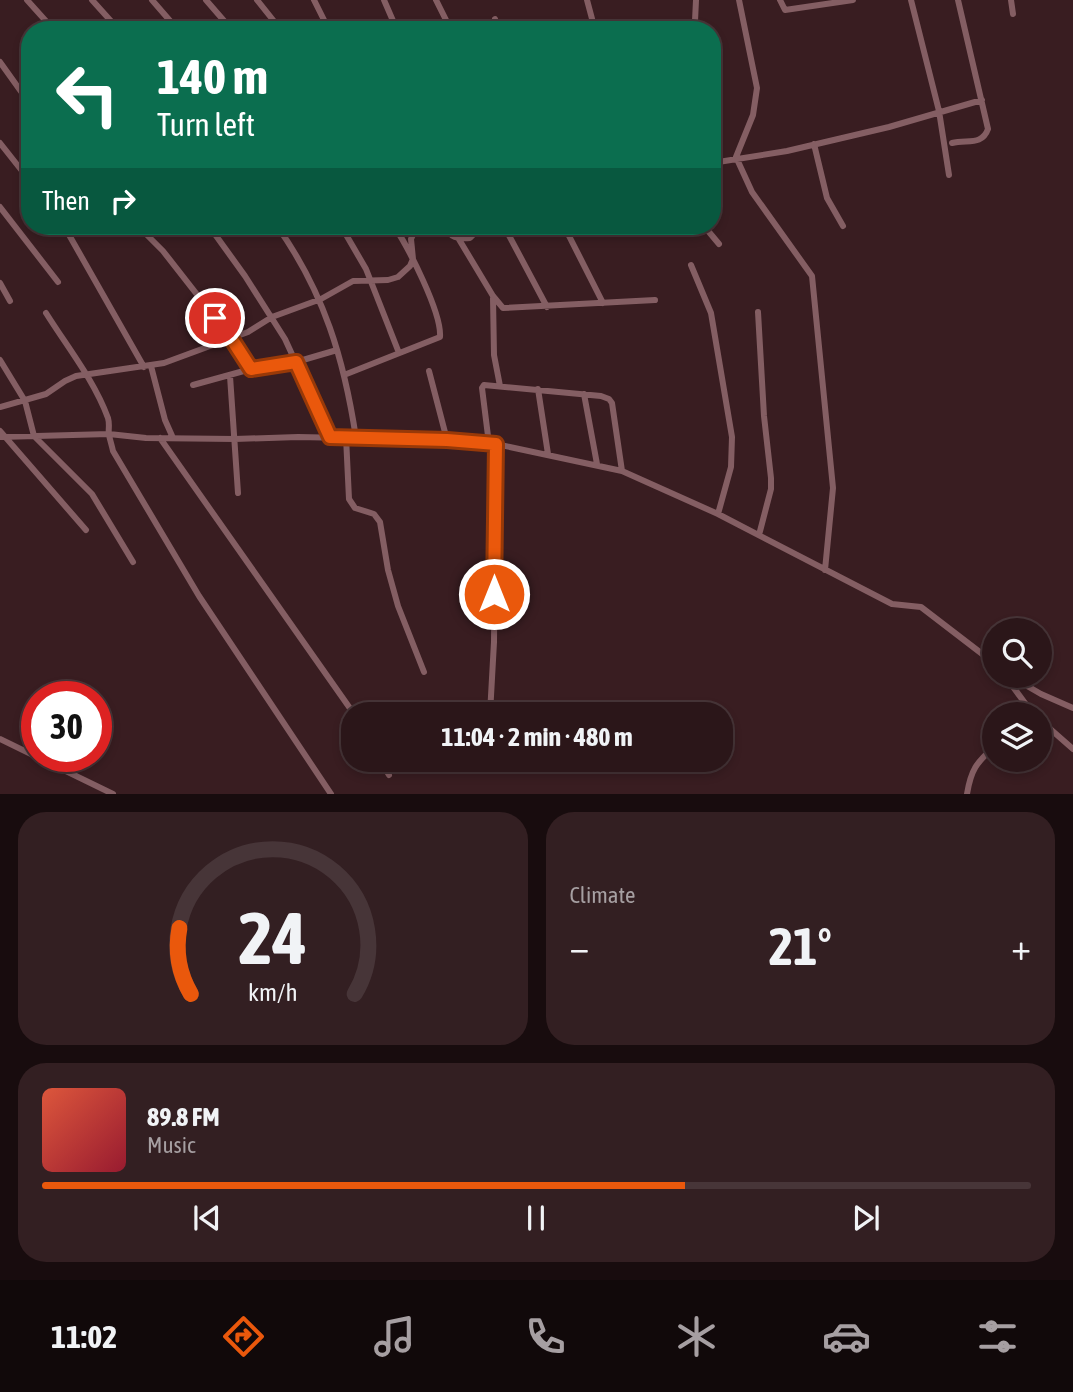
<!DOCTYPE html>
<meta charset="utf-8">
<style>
:root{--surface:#2b1619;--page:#331f22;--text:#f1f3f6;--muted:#a69fa2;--line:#473538;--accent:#ea580c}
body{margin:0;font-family:"Asap Condensed",sans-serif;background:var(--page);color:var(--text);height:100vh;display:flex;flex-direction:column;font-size:26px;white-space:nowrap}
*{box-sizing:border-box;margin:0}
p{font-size:23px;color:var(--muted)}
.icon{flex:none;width:38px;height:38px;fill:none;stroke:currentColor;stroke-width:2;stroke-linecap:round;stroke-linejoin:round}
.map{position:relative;height:794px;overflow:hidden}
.sheet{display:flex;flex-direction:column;gap:18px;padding:18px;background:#180c0e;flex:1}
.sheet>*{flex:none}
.hud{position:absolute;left:21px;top:21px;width:700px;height:214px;border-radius:28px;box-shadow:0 4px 10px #0003,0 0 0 2px var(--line);background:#0b6e4f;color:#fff;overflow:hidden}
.tools{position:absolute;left:982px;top:618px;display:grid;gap:14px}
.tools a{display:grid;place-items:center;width:70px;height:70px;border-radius:50%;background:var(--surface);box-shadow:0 4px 10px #0003,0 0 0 2px var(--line);font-size:35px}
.speed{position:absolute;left:21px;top:681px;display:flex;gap:14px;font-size:35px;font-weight:700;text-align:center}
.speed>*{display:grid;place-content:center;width:91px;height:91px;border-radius:50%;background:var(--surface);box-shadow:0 4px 10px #0003,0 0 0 2px var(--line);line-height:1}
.speed .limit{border:10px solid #d22;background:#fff;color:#111}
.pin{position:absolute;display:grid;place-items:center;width:60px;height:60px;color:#fff;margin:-30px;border:4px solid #fff;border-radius:50%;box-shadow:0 2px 7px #0007}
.me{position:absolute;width:77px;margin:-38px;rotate:0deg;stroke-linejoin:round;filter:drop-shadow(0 0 5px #0008)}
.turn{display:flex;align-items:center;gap:24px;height:147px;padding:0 21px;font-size:32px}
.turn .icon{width:91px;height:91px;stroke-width:2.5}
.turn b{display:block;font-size:49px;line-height:60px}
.then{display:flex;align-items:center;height:66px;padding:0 21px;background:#0003;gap:14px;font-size:26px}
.big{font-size:52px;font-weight:700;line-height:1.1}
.sheet .tile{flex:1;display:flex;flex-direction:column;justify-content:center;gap:10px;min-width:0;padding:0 24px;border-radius:28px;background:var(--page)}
.sheet .dial{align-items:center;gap:0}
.dial svg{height:182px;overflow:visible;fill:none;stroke:var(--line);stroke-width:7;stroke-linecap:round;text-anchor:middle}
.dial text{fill:var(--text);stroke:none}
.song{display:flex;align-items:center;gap:21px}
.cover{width:84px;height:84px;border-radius:10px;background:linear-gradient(135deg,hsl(10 70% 55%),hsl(350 70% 35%))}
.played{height:7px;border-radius:4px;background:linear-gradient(90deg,var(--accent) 65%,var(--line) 65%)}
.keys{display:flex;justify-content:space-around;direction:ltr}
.heat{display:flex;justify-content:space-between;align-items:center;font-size:38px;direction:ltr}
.sheet .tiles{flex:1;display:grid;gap:18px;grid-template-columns:1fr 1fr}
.tile:last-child{grid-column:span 2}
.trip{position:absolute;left:341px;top:702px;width:392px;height:70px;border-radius:28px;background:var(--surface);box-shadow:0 4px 10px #0003,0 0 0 2px var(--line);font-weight:700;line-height:70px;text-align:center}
.menu{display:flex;height:112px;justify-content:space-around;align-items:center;background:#11090a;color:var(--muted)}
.menu .icon{width:49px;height:49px}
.menu .on{color:var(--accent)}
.menu b{font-size:32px;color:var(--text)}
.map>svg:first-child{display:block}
</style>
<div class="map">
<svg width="1073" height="794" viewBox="0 0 1073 794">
<rect width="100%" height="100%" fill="#391d21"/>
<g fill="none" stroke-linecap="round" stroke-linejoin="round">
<path stroke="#845e63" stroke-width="6" d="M27,0l27,30
M92,0l27,30
M152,0l26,30
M206,0l26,30
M257,0l24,30
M314,0l15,30
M384,0l13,30
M436,0l15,30
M587,0l8,30
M739,0l18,88 -4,27 -17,42 16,35 60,84 21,212 -8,82
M780,0l5,10 68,-10
M911,0l28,111 10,64
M1011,0l2,14
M495,19l4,11
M688,30l7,-9 1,-21
M0,62l30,42
M0,143l30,38
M952,143c15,-4 30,3 36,-14l-30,-129
M814,144l13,54 16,28
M712,163l75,-12 102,-24 93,-27
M0,207l58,75
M64,226l80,141
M138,226l25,25 68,87 20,31
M209,226l36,50 40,63 45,98
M277,226c47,66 67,133 79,212
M341,226l25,43 33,84
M445,226c5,12 13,13 25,12l12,-12
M451,226l42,70 10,12 152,-8
M504,226l43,81
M564,226l39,77
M704,226l15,18
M691,265l20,48 21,124 -1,30 -13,47
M0,283l10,18
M493,298l1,57 6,31
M758,312l6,104 7,62v11l-12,46
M46,313c22,35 48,67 62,105 2,7 0,11 1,17 1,5 3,11 4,16l86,145 132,198
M0,360l25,41 9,35 58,58 41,68
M151,366l14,54 8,18
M429,371l18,69
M344,375l96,-38c2,-24 -32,-90 -46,-111
M230,376l8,117
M193,385l58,-16 45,-7 41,-12
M538,389l10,65
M584,394l13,70
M0,407l46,-13 19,-13 11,-5 88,-13 84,-31 24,-15 49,-18 32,-18 35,-1 10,-3 12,-11 3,-7 -2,-20 6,-13
M0,431l86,99
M0,437l109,-3 37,4 89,1 63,-2 149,3 49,4 126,27 96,43 174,90 29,3 73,56
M346,437l3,62 6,9 19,6 6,8 8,48 10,36 26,66
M160,438l194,276
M489,444l-7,-56 2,-3 117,11 8,3 3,4 10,68
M1005,676l28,38
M1010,676l31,18 32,14
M490,714l4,-72 2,-198
M1040,720l33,29
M0,739l113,55
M380,760l9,15
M967,794c4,-24 9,-31 27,-47"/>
</g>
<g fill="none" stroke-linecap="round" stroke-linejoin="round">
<g stroke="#983908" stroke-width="18">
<path id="route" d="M215,318l16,20 20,31 45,-7 34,75 117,3 49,4 -2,150"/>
</g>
<use href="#route" stroke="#ea580c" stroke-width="12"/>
</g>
</svg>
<div class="tools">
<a><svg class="icon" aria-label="search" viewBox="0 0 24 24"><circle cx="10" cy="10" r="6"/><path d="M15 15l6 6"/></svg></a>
<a><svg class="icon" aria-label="layers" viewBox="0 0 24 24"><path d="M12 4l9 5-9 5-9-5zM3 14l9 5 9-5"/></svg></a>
</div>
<div class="speed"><div class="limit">30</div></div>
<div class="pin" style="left:215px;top:318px;background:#d93025"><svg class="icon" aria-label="arrive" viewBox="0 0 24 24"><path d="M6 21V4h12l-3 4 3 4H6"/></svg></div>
<svg class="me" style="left:494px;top:594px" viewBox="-20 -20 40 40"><circle r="17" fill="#ea580c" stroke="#fff" stroke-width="3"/><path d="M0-11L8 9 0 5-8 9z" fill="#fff"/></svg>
<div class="trip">11:04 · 2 min · 480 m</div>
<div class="hud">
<div class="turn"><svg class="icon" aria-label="left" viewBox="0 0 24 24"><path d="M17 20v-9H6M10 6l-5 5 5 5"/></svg><div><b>140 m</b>Turn left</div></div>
<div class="then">Then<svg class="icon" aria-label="right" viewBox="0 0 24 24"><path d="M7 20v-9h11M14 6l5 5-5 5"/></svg></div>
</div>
</div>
<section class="sheet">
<div class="tiles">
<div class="tile dial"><svg viewBox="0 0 100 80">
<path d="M14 69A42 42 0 1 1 86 69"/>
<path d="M14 69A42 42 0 0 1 9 40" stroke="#ea580c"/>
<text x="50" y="56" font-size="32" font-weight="700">24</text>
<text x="50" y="72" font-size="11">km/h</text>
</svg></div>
<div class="tile"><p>Climate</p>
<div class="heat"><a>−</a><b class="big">21°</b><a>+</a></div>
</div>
<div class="tile">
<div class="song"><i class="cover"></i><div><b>89.8 FM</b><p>Music</p></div></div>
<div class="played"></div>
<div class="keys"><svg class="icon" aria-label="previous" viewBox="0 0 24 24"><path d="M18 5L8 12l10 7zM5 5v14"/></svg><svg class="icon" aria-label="pause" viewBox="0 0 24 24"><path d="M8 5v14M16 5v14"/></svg><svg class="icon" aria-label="next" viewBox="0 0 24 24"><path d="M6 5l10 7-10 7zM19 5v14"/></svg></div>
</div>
</div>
</section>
<nav class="menu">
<b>11:02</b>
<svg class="icon on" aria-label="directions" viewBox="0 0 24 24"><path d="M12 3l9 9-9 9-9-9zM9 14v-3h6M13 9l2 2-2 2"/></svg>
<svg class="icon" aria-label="music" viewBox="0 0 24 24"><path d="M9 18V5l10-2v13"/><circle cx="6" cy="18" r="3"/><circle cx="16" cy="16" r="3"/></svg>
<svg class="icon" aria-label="phone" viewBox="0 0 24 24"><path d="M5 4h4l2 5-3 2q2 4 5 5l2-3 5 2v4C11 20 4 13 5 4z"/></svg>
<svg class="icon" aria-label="climate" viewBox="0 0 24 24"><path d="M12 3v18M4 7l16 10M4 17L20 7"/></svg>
<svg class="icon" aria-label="car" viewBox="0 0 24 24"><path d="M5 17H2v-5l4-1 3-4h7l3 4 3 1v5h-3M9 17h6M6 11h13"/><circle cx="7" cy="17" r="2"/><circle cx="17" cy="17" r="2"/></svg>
<svg class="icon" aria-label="filters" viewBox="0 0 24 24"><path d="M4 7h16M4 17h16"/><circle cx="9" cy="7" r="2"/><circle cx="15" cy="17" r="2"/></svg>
</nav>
